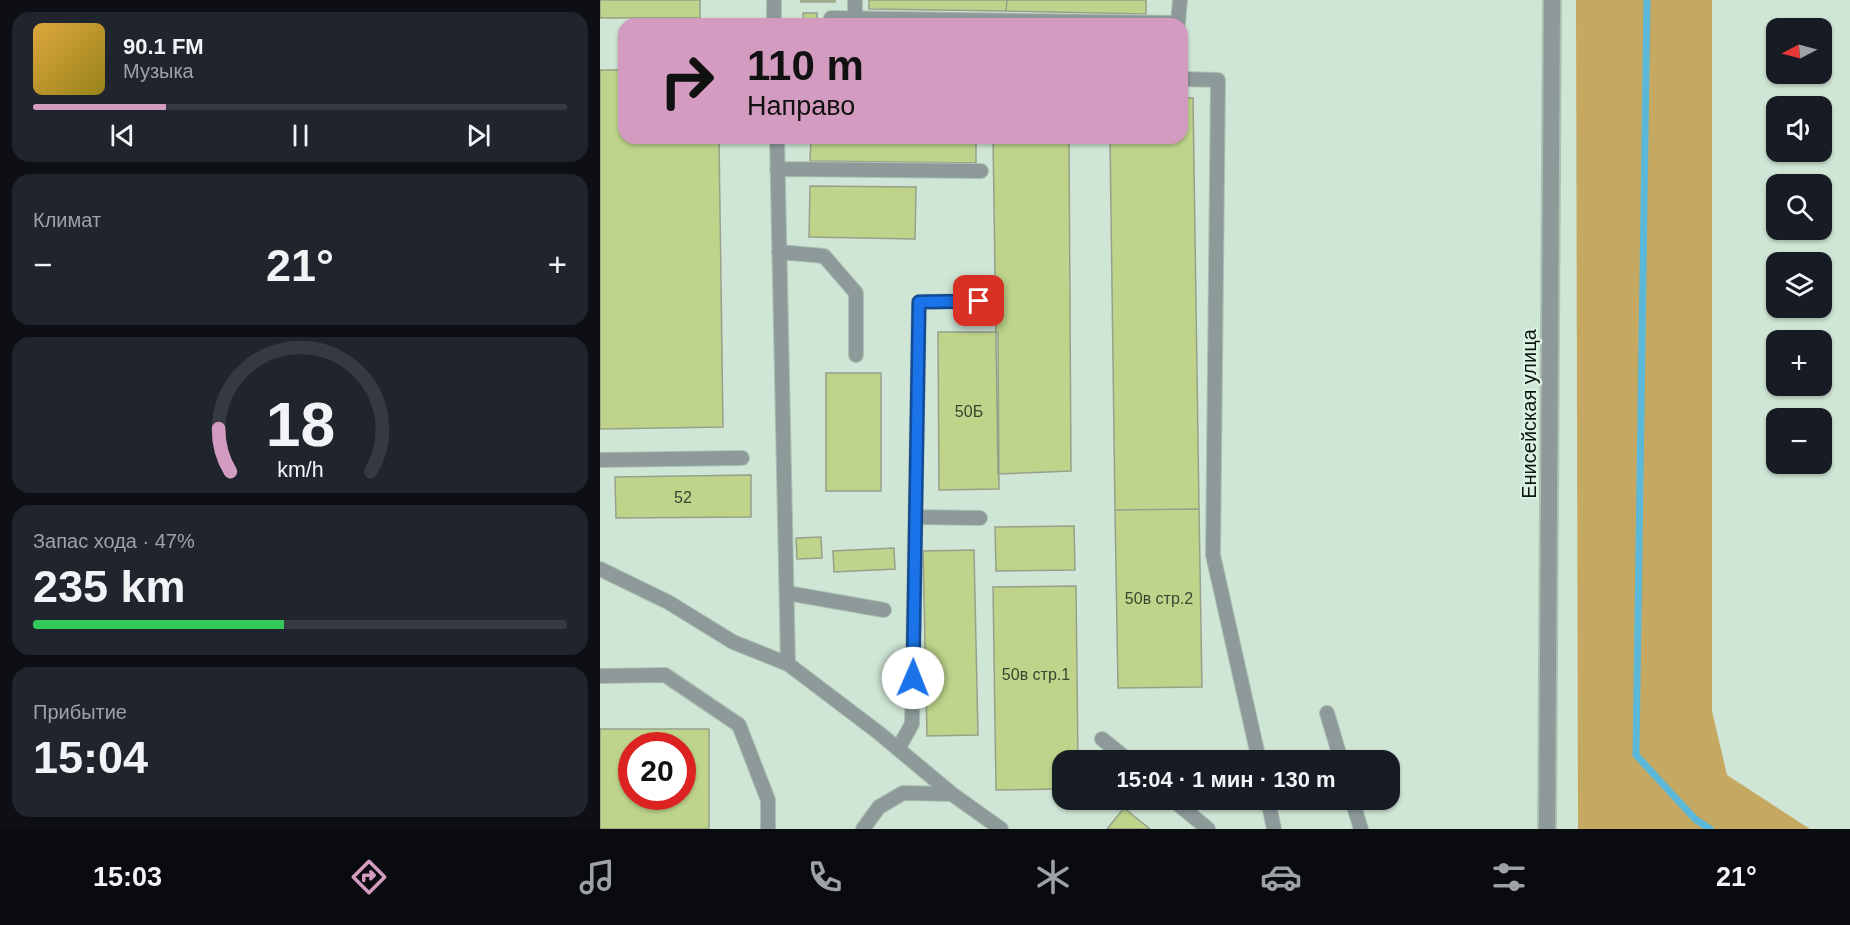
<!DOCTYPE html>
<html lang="ru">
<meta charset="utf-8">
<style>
:root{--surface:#171b24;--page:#20242c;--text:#f1f3f6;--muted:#9ea1a6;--line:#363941;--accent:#d39bbf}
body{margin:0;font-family:Helvetica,sans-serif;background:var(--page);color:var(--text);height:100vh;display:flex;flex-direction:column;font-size:22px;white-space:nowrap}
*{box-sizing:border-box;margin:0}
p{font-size:20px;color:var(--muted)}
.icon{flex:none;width:33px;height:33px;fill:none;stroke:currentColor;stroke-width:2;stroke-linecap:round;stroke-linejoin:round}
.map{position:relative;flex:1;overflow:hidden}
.side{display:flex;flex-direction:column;gap:12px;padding:12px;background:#0d0f14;width:600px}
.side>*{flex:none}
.guide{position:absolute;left:18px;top:18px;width:570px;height:126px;border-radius:18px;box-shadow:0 2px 4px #0004;background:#d39bbf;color:#111;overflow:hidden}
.needle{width:39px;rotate:264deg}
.tools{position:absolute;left:1166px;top:18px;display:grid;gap:12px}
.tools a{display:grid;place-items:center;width:66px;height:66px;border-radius:12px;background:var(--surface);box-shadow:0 2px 4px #0004;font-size:30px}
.speed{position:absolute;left:18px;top:732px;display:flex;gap:12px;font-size:30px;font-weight:700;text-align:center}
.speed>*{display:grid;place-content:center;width:78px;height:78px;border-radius:50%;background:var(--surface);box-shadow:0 2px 4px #0004;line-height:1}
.speed .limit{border:9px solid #d22;background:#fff;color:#111}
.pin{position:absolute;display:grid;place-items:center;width:51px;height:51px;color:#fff;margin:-26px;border-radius:12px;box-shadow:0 3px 9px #0006}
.me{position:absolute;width:66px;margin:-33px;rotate:1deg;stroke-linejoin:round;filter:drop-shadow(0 0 4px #0008)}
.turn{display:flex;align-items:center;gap:21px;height:126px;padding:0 30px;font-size:27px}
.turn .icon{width:78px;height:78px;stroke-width:2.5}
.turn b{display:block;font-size:42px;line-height:51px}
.big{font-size:45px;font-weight:600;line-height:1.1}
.side .card{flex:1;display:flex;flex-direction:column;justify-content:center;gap:9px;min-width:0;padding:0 21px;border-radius:18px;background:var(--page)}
.side .dial{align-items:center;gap:0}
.dial svg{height:156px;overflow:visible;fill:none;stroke:var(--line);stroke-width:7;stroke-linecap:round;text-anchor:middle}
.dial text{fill:var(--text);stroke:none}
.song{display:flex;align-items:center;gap:18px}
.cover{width:72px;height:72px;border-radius:9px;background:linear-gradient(135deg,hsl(40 70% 55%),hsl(50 70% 35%))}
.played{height:6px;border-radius:3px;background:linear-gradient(90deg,var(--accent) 25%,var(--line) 25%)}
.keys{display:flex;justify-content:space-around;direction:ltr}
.heat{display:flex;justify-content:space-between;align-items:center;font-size:33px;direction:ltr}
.charge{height:9px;border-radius:4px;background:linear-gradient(90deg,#34c759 47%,var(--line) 0)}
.trip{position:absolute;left:452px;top:750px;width:348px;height:60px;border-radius:18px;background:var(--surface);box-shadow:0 2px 4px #0004;font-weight:600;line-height:60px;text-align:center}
.menu{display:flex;height:96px;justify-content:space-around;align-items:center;background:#090b0e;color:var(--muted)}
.menu .icon{width:42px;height:42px}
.menu .on{color:var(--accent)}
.menu b{font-size:27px;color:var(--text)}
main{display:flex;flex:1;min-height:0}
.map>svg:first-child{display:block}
</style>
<main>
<section class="side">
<div class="card">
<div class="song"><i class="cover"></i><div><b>90.1 FM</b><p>Музыка</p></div></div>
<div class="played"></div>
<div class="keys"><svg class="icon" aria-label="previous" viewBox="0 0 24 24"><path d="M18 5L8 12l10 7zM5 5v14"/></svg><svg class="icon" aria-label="pause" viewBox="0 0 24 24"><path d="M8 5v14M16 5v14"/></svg><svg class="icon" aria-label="next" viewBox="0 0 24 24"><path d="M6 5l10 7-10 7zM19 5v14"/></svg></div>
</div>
<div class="card"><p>Климат</p>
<div class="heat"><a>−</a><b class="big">21°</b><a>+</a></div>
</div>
<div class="card dial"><svg viewBox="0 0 100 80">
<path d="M14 69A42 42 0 1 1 86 69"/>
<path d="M14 69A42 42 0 0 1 8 47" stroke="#d39bbf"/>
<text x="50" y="56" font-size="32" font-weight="700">18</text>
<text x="50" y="72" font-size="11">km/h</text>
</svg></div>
<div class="card"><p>Запас хода · 47%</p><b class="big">235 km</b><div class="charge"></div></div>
<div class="card"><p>Прибытие</p><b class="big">15:04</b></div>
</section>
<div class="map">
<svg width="1250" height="829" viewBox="0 0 1250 829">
<rect width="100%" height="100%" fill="#cfe6d6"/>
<path fill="#c5a963" d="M976,0h136v711l15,64 83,54h-232z"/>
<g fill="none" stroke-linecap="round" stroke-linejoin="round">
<path stroke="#5bb8d8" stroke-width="7" d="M1047,0l-11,755 59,64 15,10"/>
</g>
<path fill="#bed48b" stroke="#98a08a" stroke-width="1.5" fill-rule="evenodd" d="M0,0h100v18h-100z
M201,0h34v2h-34z
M269,0h138l-1,11 -137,-2z
M407,0h139v14l-140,-3z
M203,13h14v11h-13z
M0,70h24v68h95l4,289 -123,2z
M582,98h11l6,411 -84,1 -5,-372h72z
M211,138h165v25l-166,-2z
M393,138h76l2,333 -73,3z
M210,186l106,1 -1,52 -106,-2z
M338,332h60l1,157 -60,1z
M226,373h55v118h-55z
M151,475v42l-135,1 -1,-41z
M599,509l3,178 -84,1 -3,-178z
M474,526l1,44 -79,1 -1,-44z
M221,537l1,21 -25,1 -1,-21z
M294,548l1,21 -61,3 -1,-21z
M374,550l4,185 -51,1 -4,-185z
M476,586l2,174h-16v29l-66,1 -3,-203z
M0,729h109v100h-109zM32,746h50v50h-50z
M524,808l26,21h-43z"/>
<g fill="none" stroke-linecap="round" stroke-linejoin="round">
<g stroke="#acc0b2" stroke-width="16">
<path id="service" d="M174,0v24
M255,0v18
M231,18l347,5 2,-23
M582,79l36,1 -5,475 46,205
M177,138l11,526
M177,169l204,2
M179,252l45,4 32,37v62
M0,460l142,-2
M316,517l64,1
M0,569l68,33 65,40 55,22 91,69 73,61
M187,593l97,17
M0,676l65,-1 74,50 29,75v29
M727,713l14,47
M502,739l26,21
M298,749l14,-25 7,-422 60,-1
M573,800l35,29
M668,800l6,29
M752,800l9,29
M263,829l16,-22 24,-14 49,1 49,35"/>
</g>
<g stroke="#acc0b2" stroke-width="20">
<path id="tertiary" d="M947,829l5,-829"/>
</g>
<use href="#service" stroke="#8d9a99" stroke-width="14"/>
<use href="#tertiary" stroke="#8d9a99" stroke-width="16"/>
</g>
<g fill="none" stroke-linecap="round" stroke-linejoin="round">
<g stroke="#114b97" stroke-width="15">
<path id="route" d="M313,678l6,-376 60,-1"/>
</g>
<use href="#route" stroke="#1a73e8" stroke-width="10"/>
</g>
<g text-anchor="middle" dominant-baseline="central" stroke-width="4.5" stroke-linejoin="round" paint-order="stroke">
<g font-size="16" fill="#39452f">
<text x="369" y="411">50Б</text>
<text x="83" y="497">52</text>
<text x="559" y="598">50в стр.2</text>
<text x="436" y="674">50в стр.1</text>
</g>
<g font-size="20" fill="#0d1510" stroke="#dcf3e3">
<text transform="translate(929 414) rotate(-90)">Енисейская улица</text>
</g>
</g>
</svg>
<div class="tools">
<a><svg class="needle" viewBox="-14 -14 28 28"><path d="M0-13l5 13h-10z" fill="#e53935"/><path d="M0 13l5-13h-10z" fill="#9ea1a6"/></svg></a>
<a><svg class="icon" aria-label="sound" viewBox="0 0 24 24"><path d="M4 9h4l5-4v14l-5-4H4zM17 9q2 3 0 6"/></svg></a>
<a><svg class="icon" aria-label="search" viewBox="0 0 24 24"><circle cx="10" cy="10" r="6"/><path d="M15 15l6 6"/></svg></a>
<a><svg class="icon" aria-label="layers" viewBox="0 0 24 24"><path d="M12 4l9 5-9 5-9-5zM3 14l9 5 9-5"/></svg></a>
<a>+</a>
<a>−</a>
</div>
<div class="speed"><div class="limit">20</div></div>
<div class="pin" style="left:379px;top:301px;background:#d93025"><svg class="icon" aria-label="arrive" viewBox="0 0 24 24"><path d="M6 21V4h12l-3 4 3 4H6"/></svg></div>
<svg class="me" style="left:313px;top:678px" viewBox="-20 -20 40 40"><circle r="19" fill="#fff"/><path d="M0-13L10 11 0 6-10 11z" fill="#1a73e8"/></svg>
<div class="trip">15:04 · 1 мин · 130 m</div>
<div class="guide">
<div class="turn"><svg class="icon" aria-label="right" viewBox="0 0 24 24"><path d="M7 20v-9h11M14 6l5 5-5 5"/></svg><div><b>110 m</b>Направо</div></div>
</div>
</div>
</main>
<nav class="menu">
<b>15:03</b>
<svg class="icon on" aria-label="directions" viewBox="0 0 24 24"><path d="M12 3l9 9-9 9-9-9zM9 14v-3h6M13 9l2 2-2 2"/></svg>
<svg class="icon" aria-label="music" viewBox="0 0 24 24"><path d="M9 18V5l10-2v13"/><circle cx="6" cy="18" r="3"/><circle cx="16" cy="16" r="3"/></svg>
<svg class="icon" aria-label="phone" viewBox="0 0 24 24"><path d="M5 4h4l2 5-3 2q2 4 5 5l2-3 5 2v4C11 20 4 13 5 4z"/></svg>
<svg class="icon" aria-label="climate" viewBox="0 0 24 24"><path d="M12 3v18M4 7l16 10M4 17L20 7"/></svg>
<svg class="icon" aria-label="car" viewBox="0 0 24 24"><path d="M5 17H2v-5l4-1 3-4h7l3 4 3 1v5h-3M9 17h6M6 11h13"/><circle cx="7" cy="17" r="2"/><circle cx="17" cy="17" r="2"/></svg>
<svg class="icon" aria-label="filters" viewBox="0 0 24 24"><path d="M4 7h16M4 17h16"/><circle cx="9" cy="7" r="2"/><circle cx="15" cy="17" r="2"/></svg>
<b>21°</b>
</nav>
